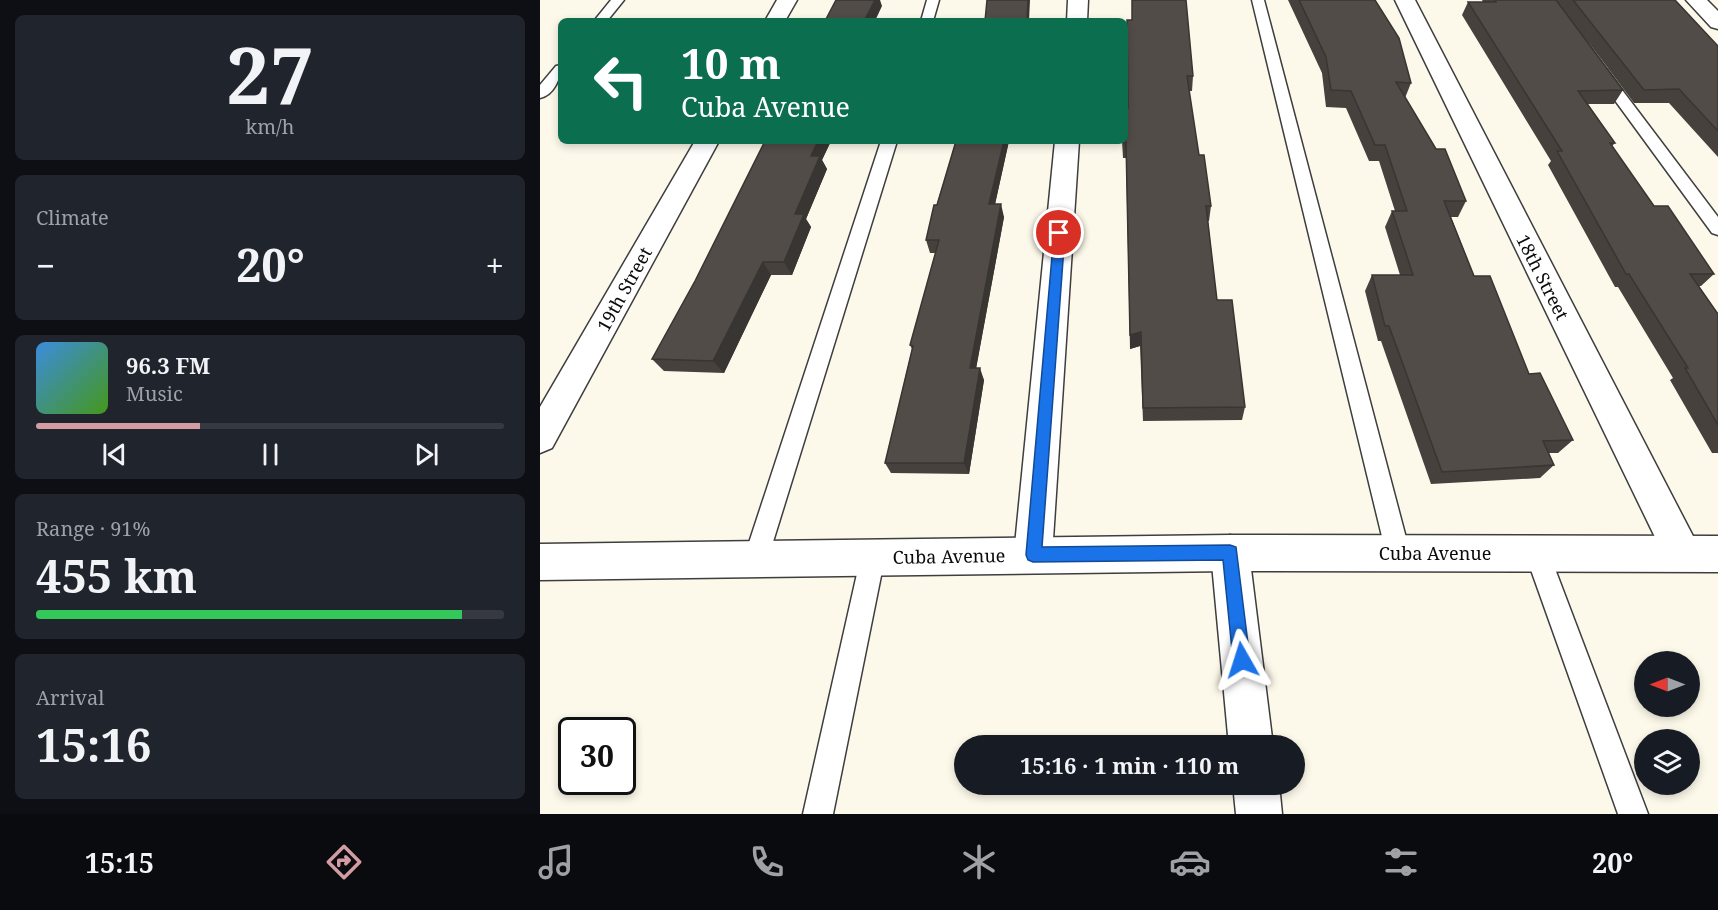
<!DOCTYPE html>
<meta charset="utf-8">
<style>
:root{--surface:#171b24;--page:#20242c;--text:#f1f3f6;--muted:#9ea1a6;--line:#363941;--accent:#d29ca2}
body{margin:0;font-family:"Noto Serif",serif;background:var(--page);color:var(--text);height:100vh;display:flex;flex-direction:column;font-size:22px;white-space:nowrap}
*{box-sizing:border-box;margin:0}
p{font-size:20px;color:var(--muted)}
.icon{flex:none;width:33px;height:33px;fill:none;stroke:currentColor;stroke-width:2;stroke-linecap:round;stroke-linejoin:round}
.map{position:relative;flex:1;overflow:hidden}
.details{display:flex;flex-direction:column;gap:15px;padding:15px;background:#0d0f14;width:540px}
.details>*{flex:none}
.hud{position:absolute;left:18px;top:18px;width:570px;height:126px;border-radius:9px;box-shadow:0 3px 9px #0003;background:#0b6e4f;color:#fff;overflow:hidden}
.needle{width:39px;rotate:270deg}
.fabs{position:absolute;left:1094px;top:651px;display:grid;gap:12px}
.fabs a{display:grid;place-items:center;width:66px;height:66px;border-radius:50%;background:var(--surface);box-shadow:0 3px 9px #0003;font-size:30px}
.speed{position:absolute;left:18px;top:717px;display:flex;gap:12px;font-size:30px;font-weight:700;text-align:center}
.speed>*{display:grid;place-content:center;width:78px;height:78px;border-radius:50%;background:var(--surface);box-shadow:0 3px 9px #0003;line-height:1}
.speed .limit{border:3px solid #111;border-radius:9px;background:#fff;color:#111}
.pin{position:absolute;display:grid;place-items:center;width:51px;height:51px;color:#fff;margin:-26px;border:3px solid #fff;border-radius:50%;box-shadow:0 2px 6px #0007}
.me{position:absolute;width:66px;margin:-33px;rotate:354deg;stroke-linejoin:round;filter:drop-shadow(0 0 4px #0008)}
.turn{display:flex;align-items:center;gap:21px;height:126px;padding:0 24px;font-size:27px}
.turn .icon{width:78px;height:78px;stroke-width:2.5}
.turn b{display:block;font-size:42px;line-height:51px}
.big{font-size:45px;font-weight:700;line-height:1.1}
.details .card{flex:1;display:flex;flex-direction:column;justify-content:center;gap:9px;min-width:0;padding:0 21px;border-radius:9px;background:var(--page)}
.details .dial{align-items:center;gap:0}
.dial b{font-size:78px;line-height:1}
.song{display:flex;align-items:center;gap:18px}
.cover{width:72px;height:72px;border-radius:9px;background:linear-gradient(135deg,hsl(210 70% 55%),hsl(100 70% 35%))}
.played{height:6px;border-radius:3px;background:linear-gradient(90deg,var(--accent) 35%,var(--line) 35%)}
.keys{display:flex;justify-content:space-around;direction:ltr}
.heat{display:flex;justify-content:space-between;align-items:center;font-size:33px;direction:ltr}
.charge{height:9px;border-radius:4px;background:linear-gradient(90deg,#34c759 91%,var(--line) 0)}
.trip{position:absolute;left:414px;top:735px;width:351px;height:60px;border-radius:30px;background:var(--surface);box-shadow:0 3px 9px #0003;font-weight:700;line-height:60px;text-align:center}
.tabs{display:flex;height:96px;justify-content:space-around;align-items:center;background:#090b0e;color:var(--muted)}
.tabs .icon{width:42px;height:42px}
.tabs .selected{color:var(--accent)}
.tabs b{font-size:27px;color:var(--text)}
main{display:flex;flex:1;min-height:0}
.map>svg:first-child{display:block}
</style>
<main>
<section class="details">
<div class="card dial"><b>27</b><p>km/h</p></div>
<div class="card"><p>Climate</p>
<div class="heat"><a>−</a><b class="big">20°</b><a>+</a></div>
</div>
<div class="card">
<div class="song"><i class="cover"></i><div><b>96.3 FM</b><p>Music</p></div></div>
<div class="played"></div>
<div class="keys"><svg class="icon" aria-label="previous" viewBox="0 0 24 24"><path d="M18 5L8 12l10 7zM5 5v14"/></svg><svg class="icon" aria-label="pause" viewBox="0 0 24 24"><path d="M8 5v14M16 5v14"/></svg><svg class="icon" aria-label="next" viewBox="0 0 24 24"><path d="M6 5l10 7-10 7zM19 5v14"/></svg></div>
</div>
<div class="card"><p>Range · 91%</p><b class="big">455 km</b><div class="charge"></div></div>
<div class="card"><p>Arrival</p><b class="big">15:16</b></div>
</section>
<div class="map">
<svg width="1178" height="814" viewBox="0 0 1178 814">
<rect width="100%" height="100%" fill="#fdf9ea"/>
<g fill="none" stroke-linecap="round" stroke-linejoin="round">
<g stroke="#3e3e3e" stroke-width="3">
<path id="service" d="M71,0h13l-17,21h-13z
M387,0h12l-6,21h-12z
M712,0h12l146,553 -3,8 -9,4 -9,-4 -3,-8z
M21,65c0,13 -7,30 -21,33v-13l16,-19z
M1062,69l5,1 111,147v18l-6,-2 -117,-160z
M341,141h16l-129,417 -3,8 -9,4 -9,-4 -3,-8z
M997,541l9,4 3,8 99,261h-30l-93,-261 3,-8z
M333,544l9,4 3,8 -52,258h-30l58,-258 3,-8z"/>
</g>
<g stroke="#3e3e3e" stroke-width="3">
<path id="minor" d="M237,0h20l-12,21h-20z
M528,0h20l-1,21h-20z
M855,0h20l280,540 6,13 -6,13 -13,5 -13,-5z
M1146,0h21l11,11v18l-7,-2z
M155,141h24l-167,307 -12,5v-46z
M515,141h24l-27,414 -6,13 -13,5 -13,-5 -6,-13z
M690,535l13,5 6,13 24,193h-44l-18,-193 6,-13z
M693,784h46l3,30h-46z"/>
</g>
<g stroke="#3e3e3e" stroke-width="3">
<path id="tertiary" d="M690,535l488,1v36l-488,-1 -690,9v-36z"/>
</g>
<use href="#service" fill="#fff" fill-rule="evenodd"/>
<use href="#minor" fill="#fff" fill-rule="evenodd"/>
<use href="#tertiary" fill="#fff" fill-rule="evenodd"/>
</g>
<path fill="#47413e" d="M748,0h87l36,83 -6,15 61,103 -8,16h-7l23,59 55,98 44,66 -15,13h-9l5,12 -14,13 -109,6 -50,-143h-3l-13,-50 7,-16h28l-15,-48 7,-16h3l-16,-50h-10l-23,-53 -20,-1 -4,-34z
M942,0h193l43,46v111l-49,-54h-35l-48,-64 37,51 -9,14h-26l27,39 -3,3 42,60 60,68 -13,12h-2l19,28v139h-6l-42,-73 3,-2 -55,-91h-3l-67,-122 3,-4 -89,-146 6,-13h15z
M592,20l61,56 -1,15h-3l10,64 12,51 -2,15h-1l9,79 28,107 -3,13 -99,1 -3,-75 -10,3 -4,-191h-3l-1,-17h3l3,-33z
M222,141h69l-9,19 5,9 -21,50 5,8 -19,48h-21l-47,98 -60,-2 -12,-12 43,-78 69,-137z
M416,141h53l-14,63 9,13 -28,151 8,12 -15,94 -78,-1 -6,-10 27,-114 -2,-4 26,-92h-6l-4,-13z"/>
<path fill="#393532" d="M335,0h5l2,6 -7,15h-11z
M488,0h2l-1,21h-2z
M278,141h13l-9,19 5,9 -21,50 5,8 -19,48 -8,-13 11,-48 16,-58z
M464,141h5l-17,77 -3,-14z
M461,204l3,13 -30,163 -4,-12z
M223,262l8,13 -47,98 -11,-12z
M601,332l-1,14 -10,3v-14z
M440,368l4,12 -15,94 -5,-11z"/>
<path fill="#524c48" stroke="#393532" stroke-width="1.5" d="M296,0h39l-11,21h-39z
M447,0h41l-1,21h-42z
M592,0h54l7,76h-6l12,79h5l7,51h-5l11,94h15l13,107 -102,1 -2,-76 -11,3 -4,-193h-3v-1h2v-33h3l-1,-88h5z
M759,0h76l24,38 12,45 -15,-1 40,67h9l21,52h-22l30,75h16l39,98 11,-1 33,67 -30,1 11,24 -112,7 -53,-146h-4l-13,-51h41l-21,-64h15l-22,-66h-10l-24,-54 -20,-1 -5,-33z
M955,0h61l67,90 -45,1 37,52h-5l44,63h14l46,68h-24l28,40v111l-33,-57h3l-59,-94h-3l-69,-123h5l-94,-149h28z
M1033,0h102l43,46v85l-39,-42 -35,1z
M225,141h53l-7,15h9l-25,58h9l-20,48h-21l-50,99 -61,-2 43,-78z
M416,141h48l-15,63h12l-31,164h10l-16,95h-79l28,-117 -3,-1 29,-105h-13l8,-35h3z"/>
<path fill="#1a73e8" stroke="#114b97" stroke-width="1.5" d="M519,229l6,4 -23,314 188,-2 6,2 14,113 -2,6 -6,2 -6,-2 -3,-6 -10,-100 -190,2 -5,-2 -2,-5 28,-322z"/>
<g text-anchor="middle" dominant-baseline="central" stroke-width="6" stroke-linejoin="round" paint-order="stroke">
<g font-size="18" fill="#0b0b0b" stroke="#fff">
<text transform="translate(1003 277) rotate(63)">18th Street</text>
<text transform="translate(84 289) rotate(-61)">19th Street</text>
<text x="895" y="553">Cuba Avenue</text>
<text transform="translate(409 556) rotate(-1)">Cuba Avenue</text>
</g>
</g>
</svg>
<div class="fabs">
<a><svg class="needle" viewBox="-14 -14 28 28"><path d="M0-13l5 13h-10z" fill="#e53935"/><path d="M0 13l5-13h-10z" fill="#9ea1a6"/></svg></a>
<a><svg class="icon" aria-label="layers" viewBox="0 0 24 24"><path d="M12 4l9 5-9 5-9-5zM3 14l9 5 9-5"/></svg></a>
</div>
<div class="speed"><div class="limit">30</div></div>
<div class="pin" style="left:519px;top:233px;background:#d93025"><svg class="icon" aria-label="arrive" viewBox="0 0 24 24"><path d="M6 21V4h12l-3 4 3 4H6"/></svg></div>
<svg class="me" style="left:702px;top:660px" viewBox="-20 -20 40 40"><path d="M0-17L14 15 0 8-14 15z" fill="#1a73e8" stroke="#fff" stroke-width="4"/></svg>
<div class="trip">15:16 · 1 min · 110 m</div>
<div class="hud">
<div class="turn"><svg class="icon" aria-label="left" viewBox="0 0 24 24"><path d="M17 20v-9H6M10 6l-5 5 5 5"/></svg><div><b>10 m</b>Cuba Avenue</div></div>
</div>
</div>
</main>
<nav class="tabs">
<b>15:15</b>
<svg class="icon selected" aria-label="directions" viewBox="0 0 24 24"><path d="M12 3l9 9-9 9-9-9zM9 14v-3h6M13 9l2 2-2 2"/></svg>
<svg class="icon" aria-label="music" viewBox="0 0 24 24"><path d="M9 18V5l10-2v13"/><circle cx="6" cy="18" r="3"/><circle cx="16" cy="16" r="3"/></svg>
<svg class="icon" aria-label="phone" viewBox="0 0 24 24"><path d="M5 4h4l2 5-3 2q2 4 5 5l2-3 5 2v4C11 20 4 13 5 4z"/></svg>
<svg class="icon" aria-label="climate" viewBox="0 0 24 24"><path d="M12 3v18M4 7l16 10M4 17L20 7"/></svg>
<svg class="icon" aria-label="car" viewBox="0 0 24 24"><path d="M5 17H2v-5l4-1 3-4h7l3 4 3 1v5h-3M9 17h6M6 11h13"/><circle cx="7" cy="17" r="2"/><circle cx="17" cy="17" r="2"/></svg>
<svg class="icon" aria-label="filters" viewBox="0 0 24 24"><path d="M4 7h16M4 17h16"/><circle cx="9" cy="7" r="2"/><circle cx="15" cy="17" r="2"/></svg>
<b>20°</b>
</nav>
